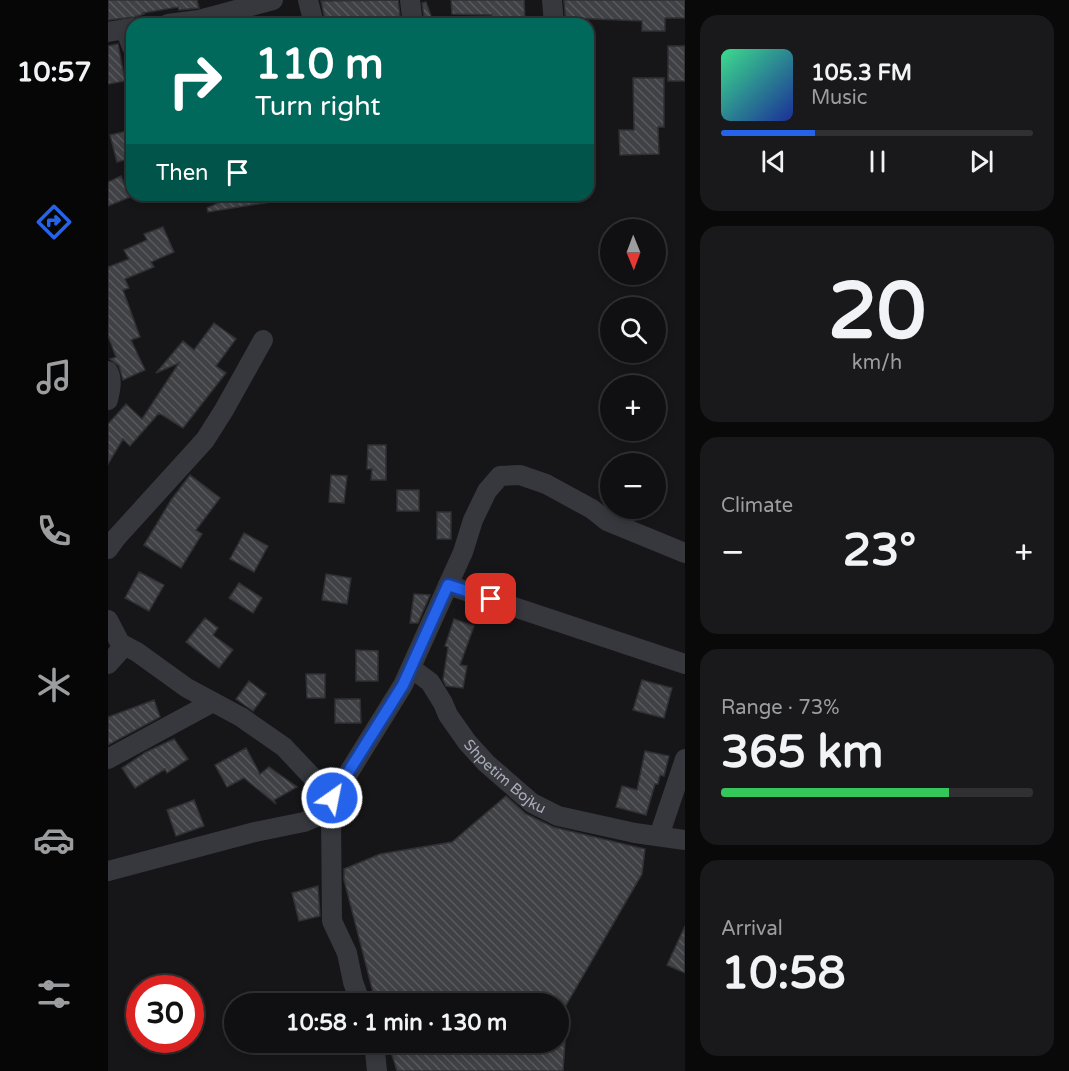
<!DOCTYPE html>
<meta charset="utf-8">
<style>
:root{--surface:#101012;--page:#19191b;--text:#f1f3f6;--muted:#9c9d9f;--line:#303032;--accent:#2563eb}
body{margin:0;font-family:"Varela Round",sans-serif;background:var(--page);color:var(--text);height:100vh;display:flex;flex-direction:column;font-size:22px;white-space:nowrap}
*{box-sizing:border-box;margin:0}
p{font-size:20px;color:var(--muted)}
.icon{flex:none;width:33px;height:33px;fill:none;stroke:currentColor;stroke-width:2;stroke-linecap:round;stroke-linejoin:round}
.map{position:relative;flex:1;overflow:hidden}
.panel{display:flex;flex-direction:column;gap:15px;padding:15px;background:#09090a;width:384px}
.panel>*{flex:none}
.guide{position:absolute;left:18px;top:18px;width:468px;height:183px;border-radius:18px;box-shadow:0 3px 9px #0003,0 0 0 2px var(--line);background:#00695c;color:#fff;overflow:hidden}
.needle{width:39px;rotate:179deg}
.buttons{position:absolute;left:492px;top:219px;display:grid;gap:12px}
.buttons a{display:grid;place-items:center;width:66px;height:66px;border-radius:50%;background:var(--surface);box-shadow:0 3px 9px #0003,0 0 0 2px var(--line);font-size:30px}
.speed{position:absolute;left:18px;top:975px;display:flex;gap:12px;font-size:30px;font-weight:700;text-align:center}
.speed>*{display:grid;place-content:center;width:78px;height:78px;border-radius:50%;background:var(--surface);box-shadow:0 3px 9px #0003,0 0 0 2px var(--line);line-height:1}
.speed .limit{border:9px solid #d22;background:#fff;color:#111}
.pin{position:absolute;display:grid;place-items:center;width:51px;height:51px;color:#fff;margin:-26px;border-radius:12px;box-shadow:0 3px 9px #0006}
.me{position:absolute;width:66px;margin:-33px;rotate:33deg;stroke-linejoin:round;filter:drop-shadow(0 0 4px #0008)}
.turn{display:flex;align-items:center;gap:21px;height:126px;padding:0 30px;font-size:27px}
.turn .icon{width:78px;height:78px;stroke-width:2.5}
.turn b{display:block;font-size:42px;line-height:51px}
.then{display:flex;align-items:center;height:57px;padding:0 30px;background:#0003;gap:12px;font-size:22px}
.big{font-size:45px;font-weight:800;line-height:1.1}
.panel .card{flex:1;display:flex;flex-direction:column;justify-content:center;gap:9px;min-width:0;padding:0 21px;border-radius:18px;background:var(--page)}
.panel .dial{align-items:center;gap:0}
.dial b{font-size:78px;line-height:1}
.song{display:flex;align-items:center;gap:18px}
.cover{width:72px;height:72px;border-radius:9px;background:linear-gradient(135deg,hsl(150 70% 55%),hsl(230 70% 35%))}
.played{height:6px;border-radius:3px;background:linear-gradient(90deg,var(--accent) 30%,var(--line) 30%)}
.keys{display:flex;justify-content:space-around;direction:ltr}
.heat{display:flex;justify-content:space-between;align-items:center;font-size:33px;direction:ltr}
.charge{height:9px;border-radius:4px;background:linear-gradient(90deg,#34c759 73%,var(--line) 0)}
.trip{position:absolute;left:116px;top:993px;width:345px;height:60px;border-radius:30px;background:var(--surface);box-shadow:0 3px 9px #0003,0 0 0 2px var(--line);font-weight:800;line-height:60px;text-align:center}
main{display:flex;flex:1;min-height:0}
.dock{display:flex;flex-direction:column;width:108px;justify-content:space-around;align-items:center;background:#060607;color:var(--muted)}
.dock .icon{width:42px;height:42px}
.dock .on{color:var(--accent)}
.dock b{font-size:27px;color:var(--text)}
.map>svg:first-child{display:block}
</style>
<main>
<nav class="dock">
<b>10:57</b>
<svg class="icon on" aria-label="directions" viewBox="0 0 24 24"><path d="M12 3l9 9-9 9-9-9zM9 14v-3h6M13 9l2 2-2 2"/></svg>
<svg class="icon" aria-label="music" viewBox="0 0 24 24"><path d="M9 18V5l10-2v13"/><circle cx="6" cy="18" r="3"/><circle cx="16" cy="16" r="3"/></svg>
<svg class="icon" aria-label="phone" viewBox="0 0 24 24"><path d="M5 4h4l2 5-3 2q2 4 5 5l2-3 5 2v4C11 20 4 13 5 4z"/></svg>
<svg class="icon" aria-label="climate" viewBox="0 0 24 24"><path d="M12 3v18M4 7l16 10M4 17L20 7"/></svg>
<svg class="icon" aria-label="car" viewBox="0 0 24 24"><path d="M5 17H2v-5l4-1 3-4h7l3 4 3 1v5h-3M9 17h6M6 11h13"/><circle cx="7" cy="17" r="2"/><circle cx="17" cy="17" r="2"/></svg>
<svg class="icon" aria-label="filters" viewBox="0 0 24 24"><path d="M4 7h16M4 17h16"/><circle cx="9" cy="7" r="2"/><circle cx="15" cy="17" r="2"/></svg>
</nav>
<div class="map">
<svg width="577" height="1071" viewBox="0 0 577 1071">
<defs>
<pattern id="building-back-hatch" width="6" height="6" patternUnits="userSpaceOnUse" patternTransform="scale(1.5)"><rect width="6" height="6" fill="#404145"/><path d="M-1 5l2 2M0 0l6 6M5-1l2 2" fill="none" stroke="#595a5e"/></pattern>
</defs>
<rect width="100%" height="100%" fill="#161618"/>
<path fill="url(#building-back-hatch)" stroke="#303034" stroke-width="1.5" d="M0,0h89l2,8 -20,2 -1,-3 -35,6 1,1 -9,3 -27,3z
M290,0l3,24h-39v-3l-12,3h-24l-5,-23z
M343,0h73l1,21 -32,1 -1,-7 -40,-1z
M456,0h121v18h-20v13h-23v-10l-70,-3 -1,6h-5z
M318,2l8,22h-9l-3,-21z
M10,44l7,37 -17,3v-38z
M560,46h17v35h-17z
M525,78h31v49h-6l1,27 -39,1 -1,-25h15z
M24,130v28l-15,4 -7,-27z
M13,176l9,21 -22,9v-24z
M128,195h34v7l-62,10 -1,-4z
M55,227l11,25 -23,10 3,5 -29,12 4,9 -6,2 17,47 -9,3 14,30 -22,10 -4,-14 -9,-7 6,-2 -8,-21v-69l21,-8 -5,-9 23,-10 -3,-6z
M106,323l22,16 -20,27 10,7 -43,55 -24,-15 -29,33 -7,-7 -15,25v-40l18,-20 16,15 37,-56 -23,10 27,-32 11,9z
M260,445h18v35h-15l1,-11h-5z
M82,475l30,23 -24,32 6,4 -21,34 -37,-23 27,-45z
M223,475l16,1 -3,27 -15,-1z
M289,490h22v21h-22z
M329,512h14v27h-14z
M136,533l24,13 -14,26 -24,-13z
M31,572l25,13 -15,26 -24,-13z
M218,574l25,4 -4,26 -25,-4z
M131,583l23,15 -9,15 -24,-15z
M306,594l16,1 -12,28h-8z
M97,618l13,10 -5,7 20,15 -14,18 -33,-26z
M346,619l20,7 -14,39 7,1 -4,22 -17,-2 -3,-6 5,-33 -3,-1z
M248,650l22,1v30h-22z
M198,674h19v24h-18z
M534,680l30,8 -8,30 -31,-8z
M141,681l17,13 -13,17 -17,-12z
M227,699h25l1,24h-26z
M46,700l6,17 -52,28v-28z
M66,739l14,20 -21,14 -2,-4 -30,19 -13,-20 24,-16z
M138,748l14,26 9,-7 28,20 -23,13 2,4 -32,-26 -17,9 -12,-22z
M537,751l24,5 -5,20 -4,-1 -2,9h-3l-9,31 -30,-8 6,-21 15,4z
M398,796l20,18 27,13 92,22 -3,25 -84,145v-15h-182l-32,-124v-11l36,-15 72,-12z
M86,800l10,26 -28,10 -9,-26z
M210,886l2,30 -21,5 -7,-28z
M577,926v47l-18,-8z
M280,1042h177l-2,29h-166z"/>
<g fill="none" stroke-linecap="round" stroke-linejoin="round">
<g stroke="#37383d" stroke-width="20">
<path d="M200,0l6,24"/>
<path d="M302,0l3,24"/>
<path d="M444,0l2,24"/>
<path d="M60,24l31,-4 74,-20"/>
<path d="M17,29l7,18"/>
<path d="M0,32l24,-4"/>
<path d="M0,371c5,9 2,20 0,29"/>
<path d="M0,549l8,-11 89,-98 19,-30 39,-70"/>
<path d="M340,585l237,79"/>
<path d="M0,620l12,23 17,9 50,36 54,29 43,30 48,51"/>
<path d="M0,664l16,-18"/>
<path id="s1" d="M303,668l19,14 13,21 5,12 19,27 19,21 46,40 26,13 77,17 50,7"/>
<path d="M0,759l105,-57"/>
<path d="M220,805l3,10 1,106 15,32 6,29 8,22"/>
<path d="M551,836l26,-77"/>
<path d="M0,871l147,-39 49,-10 19,-8 80,-129 60,-133 10,-32 14,-29 13,-15 20,-1 26,9 46,25 15,12 78,32"/>
<path d="M266,1042l3,29"/>
</g>
</g>
<g fill="none" stroke-linecap="round" stroke-linejoin="round">
<g stroke="#184099" stroke-width="15">
<path id="route" d="M224,798l71,-113 45,-100 43,14"/>
</g>
<use href="#route" stroke="#2563eb" stroke-width="10"/>
</g>
<g text-anchor="middle" dominant-baseline="central" stroke-width="4.5" stroke-linejoin="round" paint-order="stroke">
<g font-size="15" fill="#a8adb8" stroke="#111113">
<text stroke="none"><textPath href="#s1" startOffset="146">Shpetim Bojku</textPath></text>
</g>
</g>
</svg>
<div class="buttons">
<a><svg class="needle" viewBox="-14 -14 28 28"><path d="M0-13l5 13h-10z" fill="#e53935"/><path d="M0 13l5-13h-10z" fill="#9c9d9f"/></svg></a>
<a><svg class="icon" aria-label="search" viewBox="0 0 24 24"><circle cx="10" cy="10" r="6"/><path d="M15 15l6 6"/></svg></a>
<a>+</a>
<a>−</a>
</div>
<div class="speed"><div class="limit">30</div></div>
<div class="pin" style="left:383px;top:599px;background:#d93025"><svg class="icon" aria-label="arrive" viewBox="0 0 24 24"><path d="M6 21V4h12l-3 4 3 4H6"/></svg></div>
<svg class="me" style="left:224px;top:798px" viewBox="-20 -20 40 40"><circle r="17" fill="#2563eb" stroke="#fff" stroke-width="3"/><path d="M0-11L8 9 0 5-8 9z" fill="#fff"/></svg>
<div class="trip">10:58 · 1 min · 130 m</div>
<div class="guide">
<div class="turn"><svg class="icon" aria-label="right" viewBox="0 0 24 24"><path d="M7 20v-9h11M14 6l5 5-5 5"/></svg><div><b>110 m</b>Turn right</div></div>
<div class="then">Then<svg class="icon" aria-label="arrive" viewBox="0 0 24 24"><path d="M6 21V4h12l-3 4 3 4H6"/></svg></div>
</div>
</div>
<section class="panel">
<div class="card">
<div class="song"><i class="cover"></i><div><b>105.3 FM</b><p>Music</p></div></div>
<div class="played"></div>
<div class="keys"><svg class="icon" aria-label="previous" viewBox="0 0 24 24"><path d="M18 5L8 12l10 7zM5 5v14"/></svg><svg class="icon" aria-label="pause" viewBox="0 0 24 24"><path d="M8 5v14M16 5v14"/></svg><svg class="icon" aria-label="next" viewBox="0 0 24 24"><path d="M6 5l10 7-10 7zM19 5v14"/></svg></div>
</div>
<div class="card dial"><b>20</b><p>km/h</p></div>
<div class="card"><p>Climate</p>
<div class="heat"><a>−</a><b class="big">23°</b><a>+</a></div>
</div>
<div class="card"><p>Range · 73%</p><b class="big">365 km</b><div class="charge"></div></div>
<div class="card"><p>Arrival</p><b class="big">10:58</b></div>
</section>
</main>
